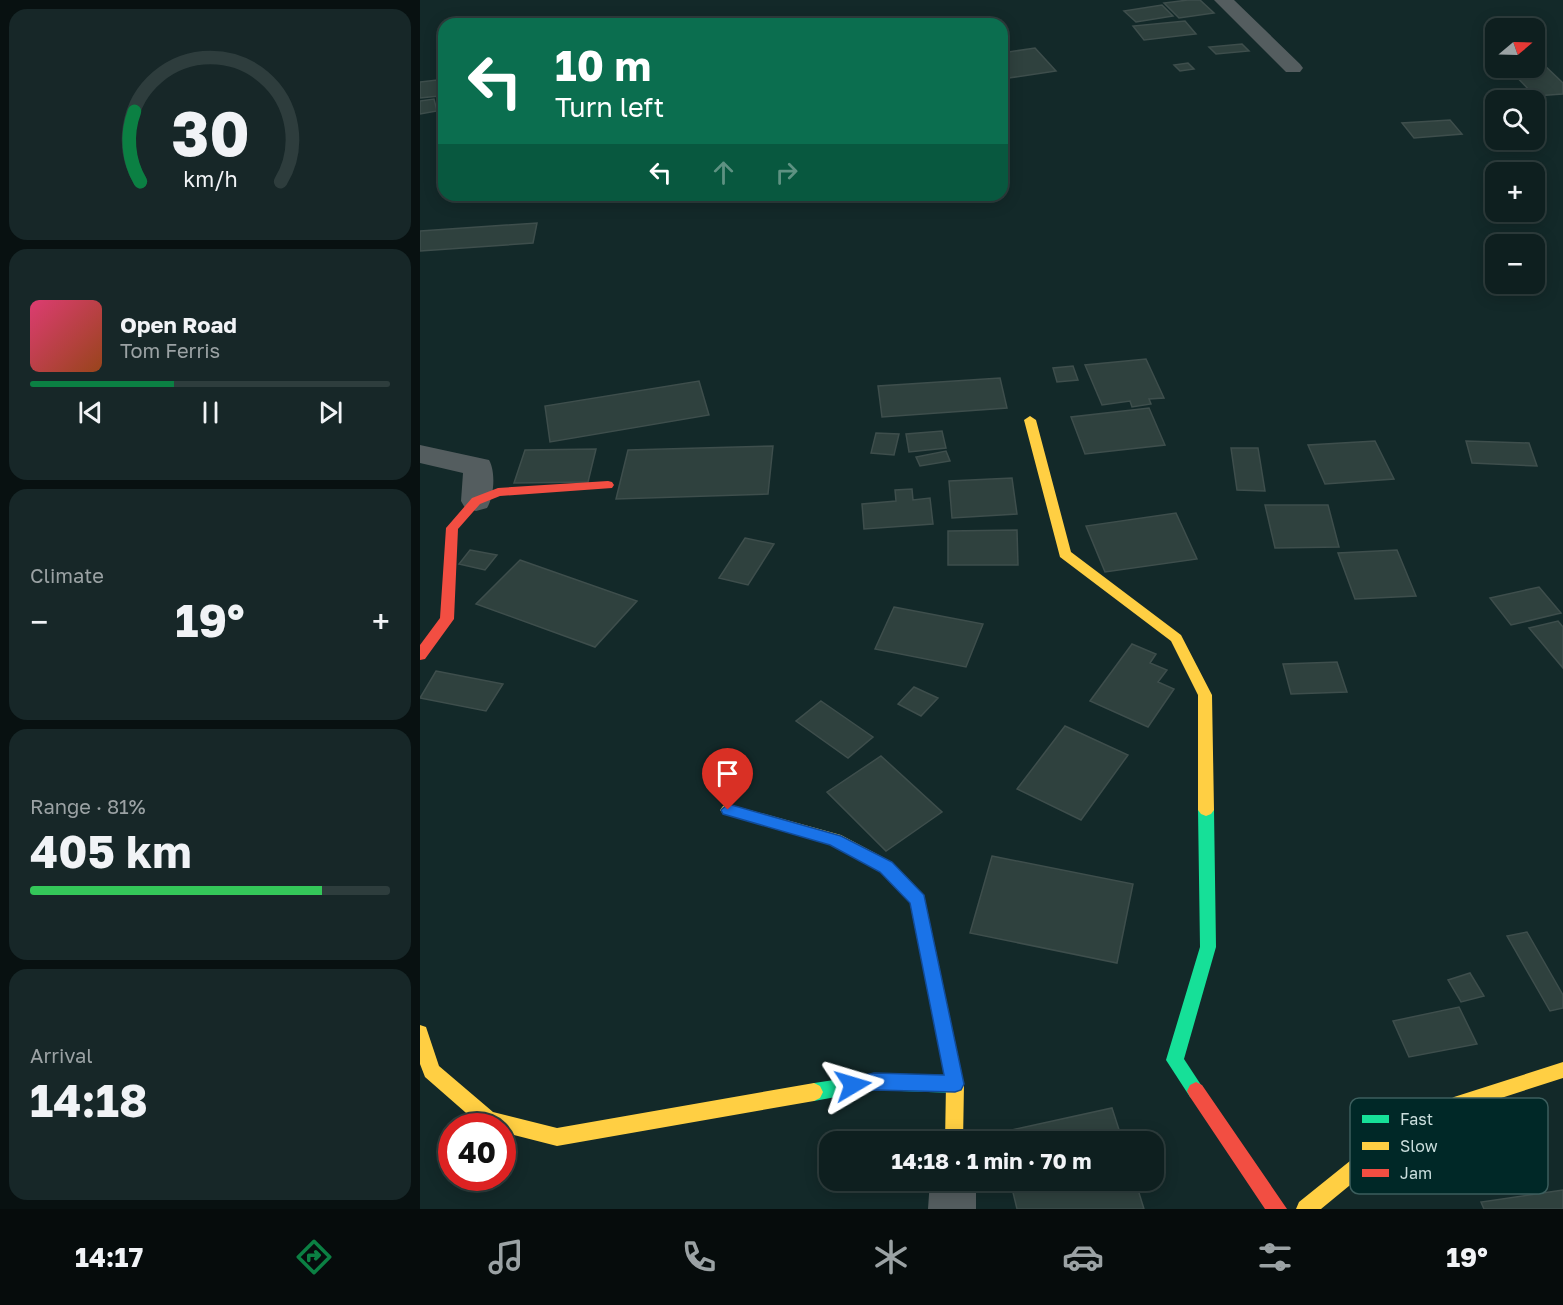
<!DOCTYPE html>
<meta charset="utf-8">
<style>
:root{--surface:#0e1f1f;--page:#172728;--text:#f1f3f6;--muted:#9ba2a4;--line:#2e3d3d;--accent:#0b8043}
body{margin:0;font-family:"Golos Text",sans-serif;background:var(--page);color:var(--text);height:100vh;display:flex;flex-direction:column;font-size:22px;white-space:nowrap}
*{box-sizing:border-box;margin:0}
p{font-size:20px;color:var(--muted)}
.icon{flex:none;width:33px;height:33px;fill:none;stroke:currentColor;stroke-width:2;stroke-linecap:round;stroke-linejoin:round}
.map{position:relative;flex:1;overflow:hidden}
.details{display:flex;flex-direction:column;gap:9px;padding:9px;background:#081111;width:420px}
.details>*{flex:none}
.guide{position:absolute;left:18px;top:18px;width:570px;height:183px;border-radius:18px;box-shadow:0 3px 15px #0003,0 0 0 2px var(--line);background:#0b6e4f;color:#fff;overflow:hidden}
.needle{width:39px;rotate:71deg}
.controls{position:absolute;left:1065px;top:18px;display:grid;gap:12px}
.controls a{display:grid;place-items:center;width:60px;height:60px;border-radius:12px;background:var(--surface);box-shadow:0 3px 15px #0003,0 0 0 2px var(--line);font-size:30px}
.speed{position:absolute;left:18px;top:1113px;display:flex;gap:12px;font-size:30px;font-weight:700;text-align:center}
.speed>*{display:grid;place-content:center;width:78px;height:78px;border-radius:50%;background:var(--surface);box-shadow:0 3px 15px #0003,0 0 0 2px var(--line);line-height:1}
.speed .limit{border:9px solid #d22;background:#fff;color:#111}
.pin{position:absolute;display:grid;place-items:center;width:51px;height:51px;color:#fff;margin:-62px -26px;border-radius:50% 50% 50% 0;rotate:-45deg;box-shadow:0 0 6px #0007}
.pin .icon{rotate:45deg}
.me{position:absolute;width:66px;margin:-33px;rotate:83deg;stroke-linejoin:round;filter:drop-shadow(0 0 4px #0008)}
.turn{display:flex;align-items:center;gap:21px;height:126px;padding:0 18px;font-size:27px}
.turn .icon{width:78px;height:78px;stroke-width:2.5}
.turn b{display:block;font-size:42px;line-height:51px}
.lanes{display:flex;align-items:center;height:57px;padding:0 18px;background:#0003;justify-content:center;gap:30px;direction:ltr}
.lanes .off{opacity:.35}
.big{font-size:45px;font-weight:700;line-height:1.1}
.details .card{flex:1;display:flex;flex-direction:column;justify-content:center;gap:9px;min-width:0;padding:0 21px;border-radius:18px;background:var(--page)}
.details .dial{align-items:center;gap:0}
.dial svg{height:156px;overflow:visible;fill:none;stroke:var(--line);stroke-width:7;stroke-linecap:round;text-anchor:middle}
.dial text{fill:var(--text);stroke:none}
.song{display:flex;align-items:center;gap:18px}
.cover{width:72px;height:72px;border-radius:9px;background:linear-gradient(135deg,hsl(340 70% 55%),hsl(20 70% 35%))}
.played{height:6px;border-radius:3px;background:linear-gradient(90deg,var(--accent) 40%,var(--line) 40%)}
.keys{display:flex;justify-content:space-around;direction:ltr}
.heat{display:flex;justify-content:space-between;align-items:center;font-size:33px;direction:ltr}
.charge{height:9px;border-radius:4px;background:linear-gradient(90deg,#34c759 81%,var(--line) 0)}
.trip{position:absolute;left:399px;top:1131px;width:345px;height:60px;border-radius:18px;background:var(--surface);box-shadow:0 3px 15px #0003,0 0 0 2px var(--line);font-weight:700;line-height:60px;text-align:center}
.tab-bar{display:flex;height:96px;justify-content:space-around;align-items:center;background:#060c0c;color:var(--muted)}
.tab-bar .icon{width:42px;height:42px}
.tab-bar .selected{color:var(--accent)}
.tab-bar b{font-size:27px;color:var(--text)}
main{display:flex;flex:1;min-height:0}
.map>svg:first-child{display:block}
</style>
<main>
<section class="details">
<div class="card dial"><svg viewBox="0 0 100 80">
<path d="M14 69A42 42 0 1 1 86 69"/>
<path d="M14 69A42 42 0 0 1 11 33" stroke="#0b8043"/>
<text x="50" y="56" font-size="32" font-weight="700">30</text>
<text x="50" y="72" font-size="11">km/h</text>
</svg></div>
<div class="card">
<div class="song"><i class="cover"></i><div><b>Open Road</b><p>Tom Ferris</p></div></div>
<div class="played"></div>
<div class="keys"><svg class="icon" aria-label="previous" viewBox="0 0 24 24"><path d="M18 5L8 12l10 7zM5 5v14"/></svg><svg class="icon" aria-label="pause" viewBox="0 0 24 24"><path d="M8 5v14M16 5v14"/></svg><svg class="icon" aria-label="next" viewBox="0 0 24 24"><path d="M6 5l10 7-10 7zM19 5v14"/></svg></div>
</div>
<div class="card"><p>Climate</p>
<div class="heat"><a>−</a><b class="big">19°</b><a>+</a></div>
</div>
<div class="card"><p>Range · 81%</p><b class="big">405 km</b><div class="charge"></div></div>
<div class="card"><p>Arrival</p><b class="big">14:18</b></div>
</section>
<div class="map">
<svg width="1143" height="1209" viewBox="0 0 1143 1209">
<rect width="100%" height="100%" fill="#132929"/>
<path fill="#2f413e" stroke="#3e4e4c" stroke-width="1.5" d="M768,0h12l14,13 -35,5 -15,-15z
M742,5l11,11 -37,6 -12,-11z
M765,21l11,13 -52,6 -11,-14z
M822,44l7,7 -33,3 -7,-7z
M615,48l21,23 -54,8v-26z
M768,63l6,6 -14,2 -6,-6z
M1114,63h8l21,20v11l-28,2 -27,-28h26z
M17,80l2,16 -19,2v-16z
M14,99l3,12 -17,3v-13z
M1030,120l12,14 -48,4 -12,-15z
M117,223l-4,20 -113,8v-20z
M726,359l18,39 -15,1 2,5 -19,3 -2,-6 -28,4 -17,-40z
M653,366l5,14 -21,2 -4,-14z
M580,378l7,30 -125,9 -4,-31z
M279,381l10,34 -159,27 -5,-36z
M729,408l16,37 -80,9 -14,-37z
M522,431l4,17 -37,4 -3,-18z
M456,433l23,1 -5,21 -23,-2z
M955,441l19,38 -69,5 -17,-39z
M1046,441l63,2 8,23 -65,-3z
M353,446l-5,48 -152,5 12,-49z
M811,448h27l7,43 -28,-1z
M176,449l-8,33 -74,1 11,-33z
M526,451l4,10 -30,5 -4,-9z
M592,478l5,36 -65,4 -3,-37z
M492,489l1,11 17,-2 3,26 -69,5 -2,-25 34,-3 -1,-11z
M845,505h63l11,42 -64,1z
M756,513l21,46 -92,13 -19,-46z
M597,530l1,35h-70v-34z
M325,538l29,6 -26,41 -29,-7z
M50,550l27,5 -12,15 -26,-6z
M977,550l19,46 -61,3 -17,-46z
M100,560l117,41 -42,46 -119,-43z
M1119,587l22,26 -50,12 -21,-27z
M474,607l89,17 -17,43 -91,-18z
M1138,621l5,6v41l-34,-40z
M712,644l24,10 -6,9 17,7 -9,12 16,7 -26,38 -58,-26z
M917,662l10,30 -56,2 -8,-30z
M16,671l67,13 -17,27 -66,-13z
M494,687l24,11 -17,18 -23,-12z
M401,701l52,36 -25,21 -52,-37z
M645,726l63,29 -47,65 -64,-31z
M461,756l61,56 -56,39 -59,-59z
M572,856l141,28 -16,79 -147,-30z
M1107,932l36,63v13l-13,3 -43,-75z
M1050,973l14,23 -23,6 -13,-22z
M1039,1007l18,37 -68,13 -16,-36z
M692,1108l11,34h-123l-2,-9z
M590,1180h125l9,29h-127z
M1143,1190v19h-79l-3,-7z"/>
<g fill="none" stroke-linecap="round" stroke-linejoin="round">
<path fill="#545d5f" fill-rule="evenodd" d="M794,0h20l66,64 3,4 -3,4h-14z
M0,445l69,15c7,12 5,37 -2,48l-11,3 -11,-3 -4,-7 2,-28 -43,-10z
M510,1180h46v29h-48z"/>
<path fill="#16e098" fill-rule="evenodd" d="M786,804l5,2 3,4 2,137 -32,112 21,32 -3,6 -6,3 -6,-3 -24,-37 34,-113 -2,-137 3,-4z
M454,1074l81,1 6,3 3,6 -3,6 -6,3 -81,-3 -60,11 -6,-3 -3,-6 3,-6 6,-3z"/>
<path fill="#ffcf43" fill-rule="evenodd" d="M610,416l6,4 35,132 110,83 31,60 2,115 -3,4 -5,2 -5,-2 -3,-4v-115l-27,-54 -111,-84 -36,-137z
M308,804l113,31 51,27 32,33 40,189 -1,58h-18l1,-58 -36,-181 -30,-31 -49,-27 -108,-31 -3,-4 3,-4z
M0,1025l6,2 13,39 54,46 64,16 257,-45 6,3 3,6 -3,6 -6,3 -257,45 -55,-14v-6h-21l-56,-49 -5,-13z
M1143,1062v16l-99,32 -64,34 -79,65h-25l3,-7 87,-70 68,-35z"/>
<path fill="#f24e42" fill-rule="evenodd" d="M188,481l4,1 2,3 -2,3 -112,8 -20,8 -22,25 -4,90 -29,40 -5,1v-15l20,-27 6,-90 26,-30 26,-10z
M776,1082l6,3 85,124h-22l-75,-112 -3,-6 3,-6z"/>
</g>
<path fill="#1a73e8" stroke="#114b97" stroke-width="1.5" d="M308,804l113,32 51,26 32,33 40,189 -3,6 -6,2 -81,-2 -21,4 -6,-3 -3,-6 3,-6 27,-6 70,2 -34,-172 -30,-31 -50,-27 -107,-31 -2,-4z"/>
<rect x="930" y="1098" width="198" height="96" rx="9" fill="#002827" stroke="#3c5e5d" stroke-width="1.5"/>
<rect x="942" y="1115" width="27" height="8" fill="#16e098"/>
<rect x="942" y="1142" width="27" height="8" fill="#ffcf43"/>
<rect x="942" y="1169" width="27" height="8" fill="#f24e42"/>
<g font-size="16" fill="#c9dddc">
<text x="980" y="1125">Fast</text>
<text x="980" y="1152">Slow</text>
<text x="980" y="1179">Jam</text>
</g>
</svg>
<div class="controls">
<a><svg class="needle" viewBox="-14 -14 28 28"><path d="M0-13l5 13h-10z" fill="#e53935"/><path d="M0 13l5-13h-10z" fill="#9ba2a4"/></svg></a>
<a><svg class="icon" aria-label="search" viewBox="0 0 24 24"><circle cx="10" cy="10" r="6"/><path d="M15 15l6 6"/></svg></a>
<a>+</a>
<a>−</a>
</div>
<div class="speed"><div class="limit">40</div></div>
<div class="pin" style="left:308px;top:810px;background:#d93025"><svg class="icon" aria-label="arrive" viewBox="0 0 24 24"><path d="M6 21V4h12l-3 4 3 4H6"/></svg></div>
<svg class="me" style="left:433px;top:1085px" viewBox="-20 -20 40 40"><path d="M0-17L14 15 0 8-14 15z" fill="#1a73e8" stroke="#fff" stroke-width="4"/></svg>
<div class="trip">14:18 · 1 min · 70 m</div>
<div class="guide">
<div class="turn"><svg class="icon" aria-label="left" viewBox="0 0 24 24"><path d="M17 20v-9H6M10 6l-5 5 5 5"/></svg><div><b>10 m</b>Turn left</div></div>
<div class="lanes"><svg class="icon" aria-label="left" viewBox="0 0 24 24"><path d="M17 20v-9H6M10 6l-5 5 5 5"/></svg><svg class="icon off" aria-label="ahead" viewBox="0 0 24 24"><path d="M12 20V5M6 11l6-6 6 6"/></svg><svg class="icon off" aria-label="right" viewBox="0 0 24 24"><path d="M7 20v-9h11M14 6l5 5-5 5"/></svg></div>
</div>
</div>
</main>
<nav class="tab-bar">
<b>14:17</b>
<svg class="icon selected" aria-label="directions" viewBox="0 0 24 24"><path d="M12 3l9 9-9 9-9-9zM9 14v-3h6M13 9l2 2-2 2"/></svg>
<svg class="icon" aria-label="music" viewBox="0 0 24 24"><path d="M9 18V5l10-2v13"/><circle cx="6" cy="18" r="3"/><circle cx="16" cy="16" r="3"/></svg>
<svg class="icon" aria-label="phone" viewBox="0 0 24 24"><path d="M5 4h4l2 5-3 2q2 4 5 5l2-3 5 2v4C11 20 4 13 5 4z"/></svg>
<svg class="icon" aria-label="climate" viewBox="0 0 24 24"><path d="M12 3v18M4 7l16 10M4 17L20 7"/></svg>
<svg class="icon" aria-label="car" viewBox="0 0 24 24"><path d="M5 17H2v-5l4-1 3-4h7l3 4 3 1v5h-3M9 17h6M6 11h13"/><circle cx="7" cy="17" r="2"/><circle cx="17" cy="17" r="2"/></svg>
<svg class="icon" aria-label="filters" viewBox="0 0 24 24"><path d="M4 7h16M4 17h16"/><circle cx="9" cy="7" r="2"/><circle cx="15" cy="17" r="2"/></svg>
<b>19°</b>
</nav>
